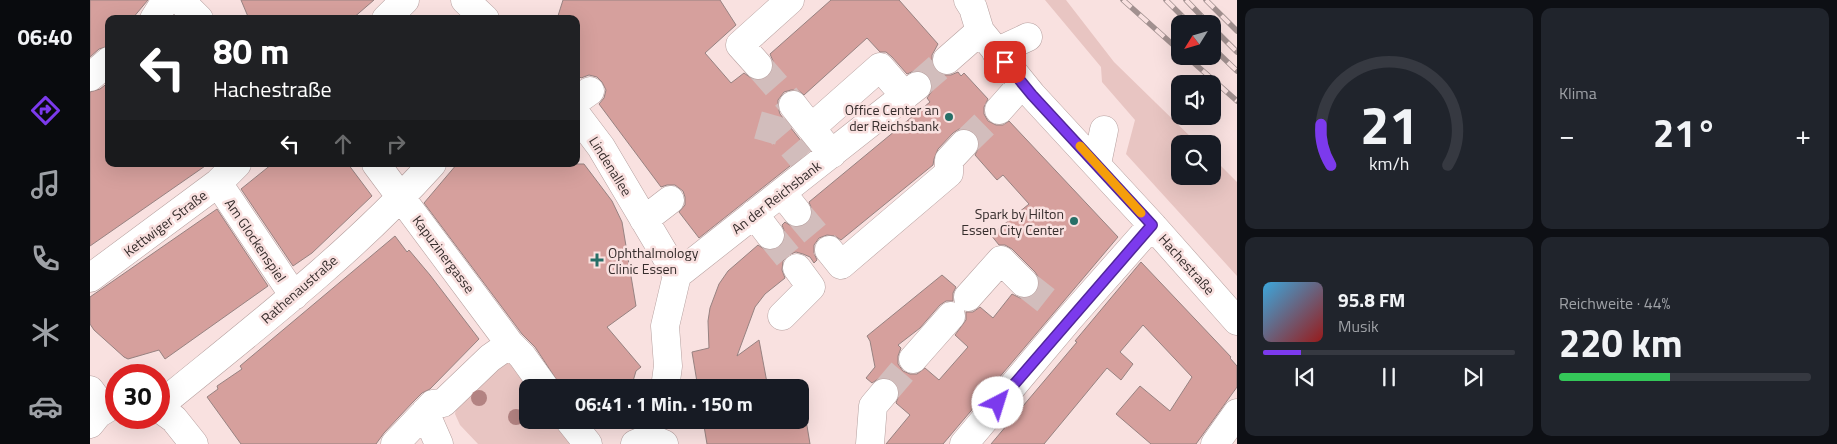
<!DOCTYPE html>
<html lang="de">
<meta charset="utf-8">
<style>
:root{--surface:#171b24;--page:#20242c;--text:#f1f3f6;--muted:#9ea1a6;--line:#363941;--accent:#7c3aed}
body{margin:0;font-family:"Titillium Web",sans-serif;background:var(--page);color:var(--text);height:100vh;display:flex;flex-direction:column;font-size:19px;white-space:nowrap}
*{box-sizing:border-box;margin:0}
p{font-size:16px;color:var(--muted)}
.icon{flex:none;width:28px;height:28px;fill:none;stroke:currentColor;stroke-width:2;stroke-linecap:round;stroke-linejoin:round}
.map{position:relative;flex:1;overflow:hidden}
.details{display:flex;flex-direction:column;gap:8px;padding:8px;background:#0d0f14;width:600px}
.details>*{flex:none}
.top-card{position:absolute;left:15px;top:15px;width:475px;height:152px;border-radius:10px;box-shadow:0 5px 20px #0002;background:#202124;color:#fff;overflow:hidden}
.needle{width:32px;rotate:233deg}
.buttons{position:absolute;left:1081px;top:15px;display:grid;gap:10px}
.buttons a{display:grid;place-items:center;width:50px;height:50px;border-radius:10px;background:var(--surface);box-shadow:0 5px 20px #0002;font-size:25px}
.speed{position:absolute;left:15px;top:364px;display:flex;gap:10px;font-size:25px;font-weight:700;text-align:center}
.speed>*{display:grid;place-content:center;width:65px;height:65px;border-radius:50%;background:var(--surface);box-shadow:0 5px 20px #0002;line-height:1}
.speed .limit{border:8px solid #d22;background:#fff;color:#111}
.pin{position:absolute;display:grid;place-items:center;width:42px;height:42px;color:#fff;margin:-21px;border-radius:10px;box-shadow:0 2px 8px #0006}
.me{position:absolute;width:55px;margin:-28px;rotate:40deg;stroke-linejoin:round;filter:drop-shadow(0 0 4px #0008)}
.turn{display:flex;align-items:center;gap:18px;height:105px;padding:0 25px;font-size:22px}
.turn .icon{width:65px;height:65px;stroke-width:2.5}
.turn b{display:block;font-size:35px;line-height:42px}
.lanes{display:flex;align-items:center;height:48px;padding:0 25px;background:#0003;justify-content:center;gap:25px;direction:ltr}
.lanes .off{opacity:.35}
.big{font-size:38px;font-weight:700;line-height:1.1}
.details .card{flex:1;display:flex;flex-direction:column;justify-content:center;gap:8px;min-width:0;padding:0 18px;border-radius:10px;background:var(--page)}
.details .dial{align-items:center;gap:0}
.dial svg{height:130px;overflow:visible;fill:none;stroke:var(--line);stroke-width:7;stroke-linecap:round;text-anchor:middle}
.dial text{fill:var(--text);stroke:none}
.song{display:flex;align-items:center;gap:15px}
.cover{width:60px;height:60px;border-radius:8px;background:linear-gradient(135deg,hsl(200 70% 55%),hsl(0 70% 35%))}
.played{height:5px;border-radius:2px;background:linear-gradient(90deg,var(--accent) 15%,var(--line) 15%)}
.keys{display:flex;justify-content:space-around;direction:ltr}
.heat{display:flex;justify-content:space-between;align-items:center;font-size:28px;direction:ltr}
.charge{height:8px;border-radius:4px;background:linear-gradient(90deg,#34c759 44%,var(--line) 0)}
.details .tiles{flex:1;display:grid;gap:8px;grid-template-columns:repeat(2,1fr)}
.trip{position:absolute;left:429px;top:379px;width:290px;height:50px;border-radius:10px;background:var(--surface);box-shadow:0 5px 20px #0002;font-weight:700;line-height:50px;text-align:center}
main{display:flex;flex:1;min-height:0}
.dock{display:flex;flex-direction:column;width:90px;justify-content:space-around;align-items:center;background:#090b0e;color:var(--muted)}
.dock .icon{width:35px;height:35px}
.dock .on{color:var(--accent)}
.dock b{font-size:22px;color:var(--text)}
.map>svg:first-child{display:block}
</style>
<main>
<nav class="dock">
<b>06:40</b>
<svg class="icon on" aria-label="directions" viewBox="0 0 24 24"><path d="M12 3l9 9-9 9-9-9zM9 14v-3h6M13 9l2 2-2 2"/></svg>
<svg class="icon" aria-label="music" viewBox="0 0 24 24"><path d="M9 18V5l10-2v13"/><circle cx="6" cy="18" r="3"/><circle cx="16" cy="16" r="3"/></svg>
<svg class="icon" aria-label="phone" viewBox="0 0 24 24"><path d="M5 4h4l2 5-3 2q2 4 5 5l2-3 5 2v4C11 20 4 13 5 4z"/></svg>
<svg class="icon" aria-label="climate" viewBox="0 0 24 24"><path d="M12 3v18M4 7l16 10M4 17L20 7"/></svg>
<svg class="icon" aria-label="car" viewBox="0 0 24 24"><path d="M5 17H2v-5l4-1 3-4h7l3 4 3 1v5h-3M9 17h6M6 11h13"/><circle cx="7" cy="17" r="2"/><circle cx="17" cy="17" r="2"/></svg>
</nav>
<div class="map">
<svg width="1147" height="444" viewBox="0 0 1147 444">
<rect width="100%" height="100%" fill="#f9e1e0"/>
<path fill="#e8c5c2" d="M955,0h21l48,62 84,82h-18v32h32l1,-18 24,24v94l-111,-122 9,-34 -33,-38 -1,-15z
M419,346l34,41 -15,1v32h39l17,24h-106l-18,-19 -5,-11 5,-25z"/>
<path fill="#d6a09d" stroke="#978281" d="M0,0h58l-16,19h-23v27l-10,3 -9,8z
M151,0h133l-22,19h-103z
M473,0h157l16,25 -31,28 26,30 13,-10 10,7h8l6,-3 5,-8v-8l-3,-7 61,-54h68l39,44 -6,11v9l4,7 6,4h9l7,-3 3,4 3,-3 24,26 -4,8v7l4,7 8,4h7l6,-4 109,116 -175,207h-57l24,-29 -14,-12 3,-8v-7l-5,-7 -8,-3 -8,1 -6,4 -6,-5 9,-11 -5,-26 -3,-5 75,-61 14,12 -3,6v8h-7l-6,4 -20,23 -22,17 3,3 -3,8v8l5,7 7,3h7l8,-6 14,12 29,-33 -13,-12 11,-15v-8h7l7,-5 13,11 19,-24 8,4h8l7,-4 4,-7v-9l-4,-6 -23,-23 -7,-4h-6l-8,-10 38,-31 -26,-29 -6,5 -22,-25 4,-8v-7l-4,-7 -8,-4h-8l-6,4 -15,16 -4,10 -1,6 -92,75 -6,-4 -8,-1 -8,3 -5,7v8l3,7 -3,3 -4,-6 -7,-3 -7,-2 -8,3 -5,6 -1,9 3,8 -20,16 -10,13 -18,49 22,-16 9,48h-70l-6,-36 17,-4 -1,-27 2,-13 9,-24 9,-13 30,-26 6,4 8,1 8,-3 5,-6v-8l-3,-8 3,-3 6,4 8,1 8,-3 4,-6 1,-8 -3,-8 121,-100 -3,-4 5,-7v-8l-3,-7 -7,-5h-8l-7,3 -15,-17 -6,-5h-6l-13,-14 -63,57 -6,-5h-7l-7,2 -6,8v7l2,7 29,37 -110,87 -20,-26 6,-7v-8l-2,-6 -8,-6h-8l-6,2 -62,-83 5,-6 2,-8 -4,-8 -5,-5 -8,-2 -8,3 -5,-5v-54h-19z
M19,82v82h99l-118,82v-154l10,-3z
M182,164h76l24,32 -60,57 -19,13 -52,-77z
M367,164h127l28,37 10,21 14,84 -29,21 34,40 -5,4 -5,17h-69l-27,-41 -13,-13 -98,-131z
M127,209l51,77 -103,73 -6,-9 -31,9 -4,-2 -30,-27 -4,-6v-27z
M305,236l12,16 2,-2 21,25 49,64 -49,50 -8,4 -9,9 -29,31 -8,11h-135l-34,-47 11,-8 -1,-3 25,-17 -2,-3z
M1051,262l90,95 -1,1 7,8v21l-41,57h-45l-35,-30 24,-28 30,25 22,-34 -49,-52 -23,27 13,12 -12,16 -14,-12 -63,76h-53l86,-102 -2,-1z
M613,420h103l4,24h-103z"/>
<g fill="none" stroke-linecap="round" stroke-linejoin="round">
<path stroke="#d2bdbc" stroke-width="28" stroke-dasharray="28 14" stroke-linecap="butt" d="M668,65l35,40
M827,86l30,-26
M668,125l21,6 23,27
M874,144l35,-34
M707,212l32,38
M680,235l27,33
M934,283l33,26
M794,393l29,-34"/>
<g stroke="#b6a09f" stroke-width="29">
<path id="minor" d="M90,0l19,19
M375,0l20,19
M878,0l5,8 7,23 52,64 120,130 85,96
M64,19l12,-19
M296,19l19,-19
M906,52l32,-15
M857,60l33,-29
M668,65l-18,-20 50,-45
M0,77l19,-16
M486,101l14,-10
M703,105l18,23
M909,110l23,-26
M486,114l25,33 76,128
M742,154l-21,-26 69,-61 25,29
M286,164l134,180 12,12 23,32
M1007,164l7,-34
M128,183l76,113
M692,193l15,19
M664,214l16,21
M554,220l26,-20
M739,250l12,15 108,-92v-13l15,-16
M0,278l128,-95 19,-19
M878,297l33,-37 23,23
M692,316l29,-29 -14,-19
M823,359l38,-43
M575,388l3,-22 -3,-40 12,-51 240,-189
M0,390l14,19
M69,406c94,-77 192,-152 273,-242
M69,408l15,11 20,25
M335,412l14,32
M479,420l19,24
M0,424l8,-10 18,-11
M305,444l38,-40 10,-1 47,-45 20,-14
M545,444c10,-5 19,-5 29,0
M780,444l3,-38 11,-13
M874,444l105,-125 83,-94
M1125,444l22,-31"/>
</g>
<use href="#minor" stroke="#fff" stroke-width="28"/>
<g stroke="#a1908f" stroke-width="5.5">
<path id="rail" d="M1033,0l57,51
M1076,0l24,24
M1096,0l23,24
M1116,0l31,31
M1122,27l25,25
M1122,47l25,24
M1096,56l51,45"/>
</g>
<use href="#rail" stroke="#f9e1e0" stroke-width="4" stroke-dasharray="11" stroke-linecap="butt"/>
</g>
<g fill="#b38382">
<circle cx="389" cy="398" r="8"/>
<circle cx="426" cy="417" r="8"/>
</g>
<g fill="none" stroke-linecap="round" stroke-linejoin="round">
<g stroke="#51269a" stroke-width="12">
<path id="route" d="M908,403l154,-178 -120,-130 -27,-33"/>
</g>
<use href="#route" stroke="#7c3aed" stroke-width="9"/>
<path stroke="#f59e0b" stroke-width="9" d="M990,146l61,67"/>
</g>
<g fill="#276f67" stroke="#f9e1e0" stroke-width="2">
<circle cx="859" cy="117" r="5"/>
<circle cx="984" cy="221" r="5"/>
<path d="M504.5 252.5h5v5h5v5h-5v5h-5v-5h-5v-5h5z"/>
</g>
<g text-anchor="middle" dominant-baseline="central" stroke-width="5" stroke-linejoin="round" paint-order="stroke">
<g font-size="14" fill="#372e2d" stroke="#f9e1e0" text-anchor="end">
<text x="849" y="109">Office Center an<tspan x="849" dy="16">der Reichsbank</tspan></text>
<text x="974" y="213">Spark by Hilton<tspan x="974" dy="16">Essen City Center</tspan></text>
<text x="518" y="252" text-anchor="start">Ophthalmology<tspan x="518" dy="16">Clinic Essen</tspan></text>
</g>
<g font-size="14" fill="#372e2d" stroke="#f9e1e0">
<text transform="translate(521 166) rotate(58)">Lindenallee</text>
<text transform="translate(686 197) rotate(-38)">An der Reichsbank</text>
<text transform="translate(75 223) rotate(-37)">Kettwiger Straße</text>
<text transform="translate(166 240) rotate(56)">Am Glockenspiel</text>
<text transform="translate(354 254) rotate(53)">Kapuzinergasse</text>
<text transform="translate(1097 264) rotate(48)">Hachestraße</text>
<text transform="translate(209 289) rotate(-41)">Rathenaustraße</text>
</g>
</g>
</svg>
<div class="buttons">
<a><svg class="needle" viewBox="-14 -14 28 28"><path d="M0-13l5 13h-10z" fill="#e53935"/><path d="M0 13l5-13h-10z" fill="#9ea1a6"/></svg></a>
<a><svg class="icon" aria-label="sound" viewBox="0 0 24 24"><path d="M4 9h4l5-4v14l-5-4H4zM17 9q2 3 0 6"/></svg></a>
<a><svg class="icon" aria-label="search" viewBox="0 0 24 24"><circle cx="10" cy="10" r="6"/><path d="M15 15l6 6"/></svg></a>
</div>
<div class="speed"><div class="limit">30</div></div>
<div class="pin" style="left:915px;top:62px;background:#d93025"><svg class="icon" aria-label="arrive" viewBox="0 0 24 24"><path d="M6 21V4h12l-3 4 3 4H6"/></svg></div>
<svg class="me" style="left:908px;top:403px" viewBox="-20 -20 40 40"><circle r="19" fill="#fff"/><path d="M0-13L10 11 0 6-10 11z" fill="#7c3aed"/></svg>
<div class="trip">06:41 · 1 Min. · 150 m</div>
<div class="top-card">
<div class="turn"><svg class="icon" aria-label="left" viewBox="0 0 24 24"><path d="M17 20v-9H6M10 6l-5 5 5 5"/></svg><div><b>80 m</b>Hachestraße</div></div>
<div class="lanes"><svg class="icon" aria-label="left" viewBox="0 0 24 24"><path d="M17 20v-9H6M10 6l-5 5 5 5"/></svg><svg class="icon off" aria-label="ahead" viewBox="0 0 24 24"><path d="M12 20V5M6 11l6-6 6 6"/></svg><svg class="icon off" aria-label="right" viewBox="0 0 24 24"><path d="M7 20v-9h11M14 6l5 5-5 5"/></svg></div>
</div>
</div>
<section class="details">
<div class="tiles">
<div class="card dial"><svg viewBox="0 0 100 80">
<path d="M14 69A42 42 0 1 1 86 69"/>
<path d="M14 69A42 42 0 0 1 8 44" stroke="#7c3aed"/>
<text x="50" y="56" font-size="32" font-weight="700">21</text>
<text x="50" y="72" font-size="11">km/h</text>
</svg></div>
<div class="card"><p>Klima</p>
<div class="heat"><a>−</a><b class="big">21°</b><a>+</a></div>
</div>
<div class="card">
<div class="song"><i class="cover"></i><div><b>95.8 FM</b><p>Musik</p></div></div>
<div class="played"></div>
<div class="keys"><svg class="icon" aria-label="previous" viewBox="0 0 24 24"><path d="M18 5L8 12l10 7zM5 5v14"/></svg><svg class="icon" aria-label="pause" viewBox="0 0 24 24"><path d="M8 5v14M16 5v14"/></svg><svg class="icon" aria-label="next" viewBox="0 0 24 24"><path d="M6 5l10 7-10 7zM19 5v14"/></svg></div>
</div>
<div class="card"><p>Reichweite · 44%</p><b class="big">220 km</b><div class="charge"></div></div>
</div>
</section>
</main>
